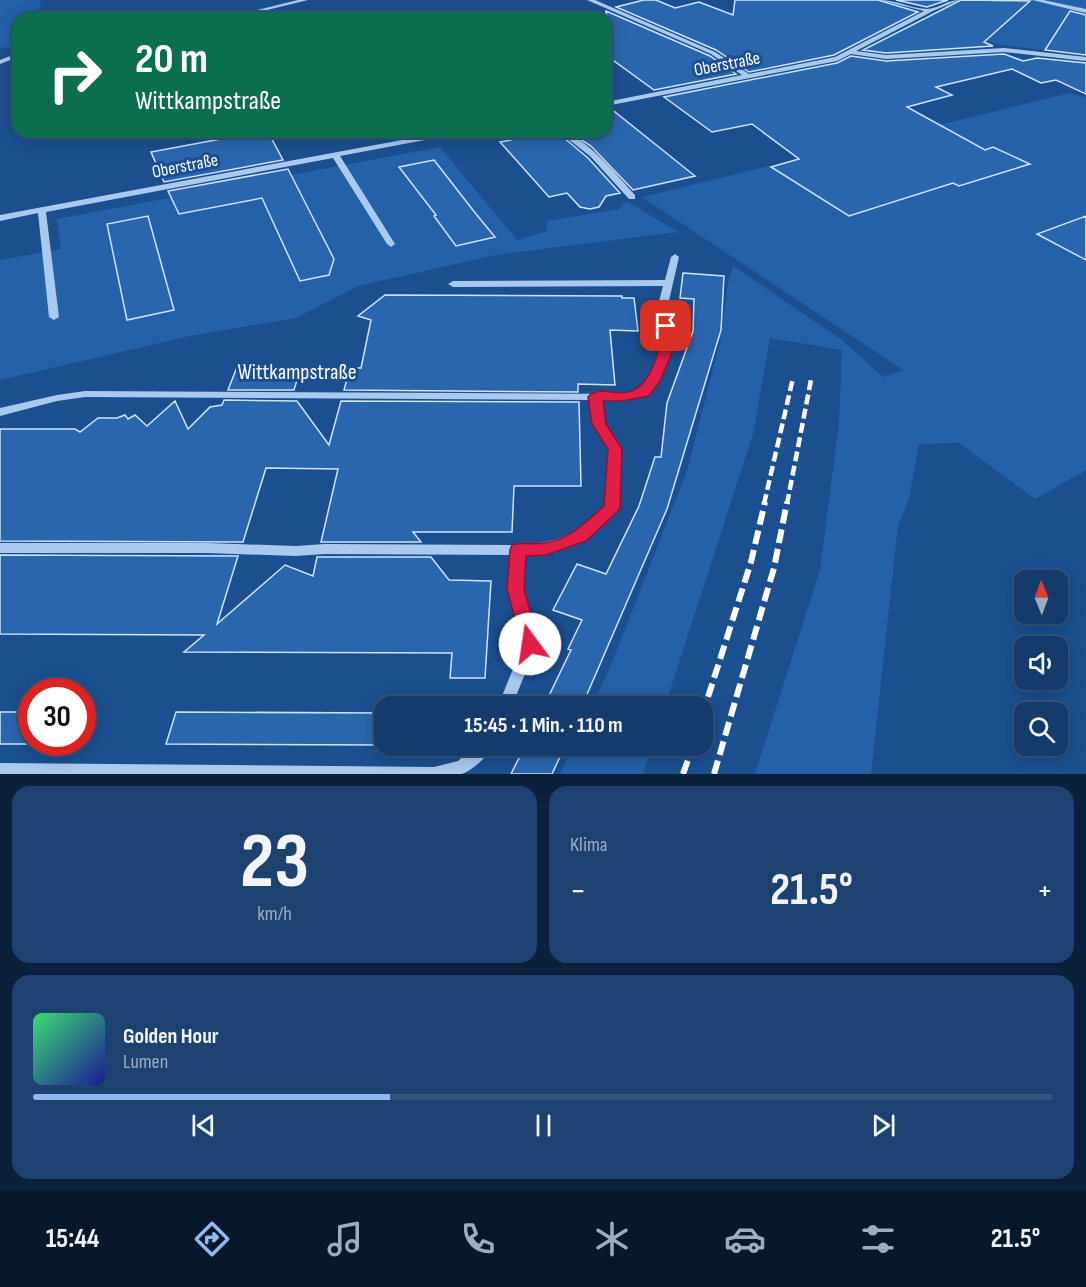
<!DOCTYPE html>
<html lang="de">
<meta charset="utf-8">
<style>
:root{--surface:#143b6b;--page:#1d4271;--text:#f1f3f6;--muted:#9dadc1;--line:#33557e;--accent:#90b9f0}
body{margin:0;font-family:"Sofia Sans Condensed",sans-serif;background:var(--page);color:var(--text);height:100vh;display:flex;flex-direction:column;font-size:22px;white-space:nowrap}
*{box-sizing:border-box;margin:0}
p{font-size:20px;color:var(--muted)}
.icon{flex:none;width:33px;height:33px;fill:none;stroke:currentColor;stroke-width:2;stroke-linecap:round;stroke-linejoin:round}
.map{position:relative;height:774px;overflow:hidden}
.drawer{display:flex;flex-direction:column;gap:12px;padding:12px;background:#0b203b;flex:1}
.drawer>*{flex:none}
.top-card{position:absolute;left:12px;top:12px;width:600px;height:126px;border-radius:18px;box-shadow:0 3px 15px #0003,0 0 0 2px var(--line);background:#0b6e4f;color:#fff;overflow:hidden}
.needle{width:39px;rotate:359deg}
.buttons{position:absolute;left:1014px;top:570px;display:grid;gap:12px}
.buttons a{display:grid;place-items:center;width:54px;height:54px;border-radius:12px;background:var(--surface);box-shadow:0 3px 15px #0003,0 0 0 2px var(--line);font-size:30px}
.speed{position:absolute;left:18px;top:678px;display:flex;gap:12px;font-size:30px;font-weight:700;text-align:center}
.speed>*{display:grid;place-content:center;width:78px;height:78px;border-radius:50%;background:var(--surface);box-shadow:0 3px 15px #0003,0 0 0 2px var(--line);line-height:1}
.speed .limit{border:9px solid #d22;background:#fff;color:#111}
.pin{position:absolute;display:grid;place-items:center;width:51px;height:51px;color:#fff;margin:-26px;border-radius:12px;box-shadow:0 3px 9px #0006}
.me{position:absolute;width:66px;margin:-33px;rotate:346deg;stroke-linejoin:round;filter:drop-shadow(0 0 4px #0008)}
.turn{display:flex;align-items:center;gap:21px;height:126px;padding:0 24px;font-size:27px}
.turn .icon{width:78px;height:78px;stroke-width:2.5}
.turn b{display:block;font-size:42px;line-height:51px}
.big{font-size:45px;font-weight:700;line-height:1.1}
.drawer .widget{flex:1;display:flex;flex-direction:column;justify-content:center;gap:9px;min-width:0;padding:0 21px;border-radius:18px;background:var(--page)}
.drawer .dial{align-items:center;gap:0}
.dial b{font-size:78px;line-height:1}
.song{display:flex;align-items:center;gap:18px}
.cover{width:72px;height:72px;border-radius:9px;background:linear-gradient(135deg,hsl(140 70% 55%),hsl(240 70% 35%))}
.played{height:6px;border-radius:3px;background:linear-gradient(90deg,var(--accent) 35%,var(--line) 35%)}
.keys{display:flex;justify-content:space-around;direction:ltr}
.heat{display:flex;justify-content:space-between;align-items:center;font-size:33px;direction:ltr}
.drawer .tiles{flex:1;display:grid;gap:12px;grid-template-columns:1fr 1fr}
.widget:last-child{grid-column:span 2}
.trip{position:absolute;left:374px;top:696px;width:339px;height:60px;border-radius:18px;background:var(--surface);box-shadow:0 3px 15px #0003,0 0 0 2px var(--line);font-weight:700;line-height:60px;text-align:center}
.tab-bar{display:flex;height:96px;justify-content:space-around;align-items:center;background:#08182b;color:var(--muted)}
.tab-bar .icon{width:42px;height:42px}
.tab-bar .on{color:var(--accent)}
.tab-bar b{font-size:27px;color:var(--text)}
.map>svg:first-child{display:block}
</style>
<div class="map">
<svg width="1086" height="774" viewBox="0 0 1086 774">
<rect width="100%" height="100%" fill="#1b4f8f"/>
<path fill="#2461a8" d="M0,0h41l-3,18h-20v28l-18,2z
M980,0h106v55l-85,-10 -67,-22z
M1070,93l16,4v373l-51,29 -76,-56 -40,1 -10,55 -11,26 -27,249h-116l65,-204 19,-147 3,-73 -72,-12 -17,96 -88,272h-73l19,-41 76,-194 33,-129 9,-64 4,-12 109,74 41,37 20,-7 -261,-173z
M440,147l77,93 30,-9v-10l72,-12 7,-8 52,31 -182,23 -138,31 -62,32 -106,18 -190,44v-120l61,-11 -4,-30z
M573,746h79l-9,28h-83z"/>
<path fill="#2a66ad" stroke="#cfe3fa" stroke-width="1.5" d="M644,0h12l19,8 24,-6 34,13 2,-15h143l40,12 -84,43 -85,17 -33,-22 -100,-43z
M896,0h52l-21,7z
M961,0l69,1 -46,41 9,4 -107,7 -23,-3z
M606,11l104,45 26,18 -82,16 -48,-35z
M1070,11l16,4v40l-41,-5z
M1004,54l19,7 14,-3 49,5v31l-30,-14 -15,3 -29,-14 -76,18 16,8 -45,12 78,43 8,-3 37,17 -71,22 -6,-3 -104,33 -78,-49 28,-8 -47,-35 -40,8 -48,-35 173,-34 14,-7 35,5z
M606,108h4l85,68 -62,14 -42,-44 -22,-14h37z
M258,132h10l15,28 -119,22 -13,-30z
M504,132h53l31,26 32,35 -14,3 -7,11 -9,2 -10,-2 -13,-14 -18,4 -49,-55 11,-2z
M434,160l42,54 19,23 -39,9 -22,-30 2,-1 -37,-48z
M288,169l46,90 -5,16 -29,6 -38,-83 -83,16 -11,-23z
M148,216l26,94 -47,10 -20,-96z
M1086,216v44l-49,-26z
M683,273l41,3 -3,54 -54,179 -85,197h-38l27,-56 -3,-1 14,-29 -29,-10 24,-46 29,10 33,-68 16,-49h6l6,-54 26,-72 1,-32 -14,-1z
M385,295l237,1v2h12l4,33 -28,-1 5,55 -37,-1v8l-234,-2 6,-22h11l10,-48 -13,-4z
M237,367h64l-7,23h-66z
M224,400l73,1 32,44 12,-44 238,1 2,84h-67l-2,46h-99l8,10h-100l17,-73 -72,-1 -23,74 -243,-1v-112h75l5,3 18,-14h19l8,-3 3,4 7,-4 12,11 28,-25 13,28 22,-22 12,-2z
M0,555l238,1 -21,68 68,-59 28,11 4,-19h114l18,23 42,1 -6,97h-35l2,-25 -268,-1 20,-17 -204,-1z
M0,712h32v32h-32z
M176,712l208,1v32l-218,-1z
M525,746h40l-13,28h-41z"/>
<g fill="none" stroke-linecap="round" stroke-linejoin="round">
<path fill="#a9c9ee" fill-rule="evenodd" d="M298,0h10l-73,18h-10z
M587,0h8l120,52 34,22 86,-17 89,-46 -44,-11c17,0 32,9 47,9 11,0 20,-9 32,-9l-26,11 -77,40 30,4 118,-7 82,9v4l-82,-9 -118,7 -35,-5 -14,7 -231,45v-4l136,-27 -31,-21z
M1032,0h11l43,9v4z
M18,53v4l-18,7v-4z
M445,132h16l-4,2 -117,22 55,88 -4,3 -4,-3 -54,-86 -287,54 13,105 -5,3 -5,-3 -11,-104 -38,8v-6z
M559,132c24,0 60,46 76,63v4h-6l-39,-43z
M675,254l4,3 -11,48 5,41 -14,35 -11,14 -26,5h-21l3,25 17,24 -3,59c-4,6 -11,11 -17,16 -23,20 -46,29 -77,30l-1,35 14,55 -25,62h-14l25,-62 -14,-55 2,-34 -186,-1 -29,2 -89,-3h-207v-10h207l89,3 29,-2 193,1c43,-2 56,-11 88,-39l3,-57 -15,-24 -4,-25 -505,-3 -28,4 -57,15v-8l57,-13 28,-4 537,3 19,-4 8,-10 14,-34 -5,-41 5,-19 -210,1 -5,-3 5,-3 212,-1 6,-23z
M475,746h18c-5,10 -20,24 -31,28h-462v-11l434,4 24,-6z"/>
<path stroke="#fff" stroke-width="4.5" stroke-dasharray="10 4.5" stroke-linecap="butt" d="M764,504l29,-126
M787,504l24,-124"/>
<path stroke="#fff" stroke-width="6" stroke-dasharray="14 6" stroke-linecap="butt" d="M702,716l49,-154 14,-60
M683,774l10,-28
M714,774l60,-206 13,-66"/>
</g>
<path fill="#e11d48" stroke="#92132f" stroke-width="1.5" d="M666,322l6,4 3,20 -15,35 -11,15 -27,5h-19l3,23 16,25 -2,59 -3,4 -31,29 -40,14 -20,1 -2,33 15,55 -3,5 -6,2 -7,-2 -16,-60 3,-39 2,-5c11,-3 22,0 33,-2 25,-4 41,-21 59,-37l4,-57 -16,-25 -4,-27c16,-18 45,17 65,-31 7,-17 9,-22 7,-40z"/>
<g text-anchor="middle" dominant-baseline="central" stroke-width="6" stroke-linejoin="round" paint-order="stroke">
<g font-size="18" fill="#fff" stroke="#1b4f8f">
<text transform="translate(727 64) rotate(-11)">Oberstraße</text>
<text transform="translate(185 166) rotate(-11)">Oberstraße</text>
</g>
<g font-size="22" fill="#fff" stroke="#1b4f8f">
<text x="297" y="372">Wittkampstraße</text>
</g>
</g>
</svg>
<div class="buttons">
<a><svg class="needle" viewBox="-14 -14 28 28"><path d="M0-13l5 13h-10z" fill="#e53935"/><path d="M0 13l5-13h-10z" fill="#9dadc1"/></svg></a>
<a><svg class="icon" aria-label="sound" viewBox="0 0 24 24"><path d="M4 9h4l5-4v14l-5-4H4zM17 9q2 3 0 6"/></svg></a>
<a><svg class="icon" aria-label="search" viewBox="0 0 24 24"><circle cx="10" cy="10" r="6"/><path d="M15 15l6 6"/></svg></a>
</div>
<div class="speed"><div class="limit">30</div></div>
<div class="pin" style="left:666px;top:326px;background:#d93025"><svg class="icon" aria-label="arrive" viewBox="0 0 24 24"><path d="M6 21V4h12l-3 4 3 4H6"/></svg></div>
<svg class="me" style="left:530px;top:644px" viewBox="-20 -20 40 40"><circle r="19" fill="#fff"/><path d="M0-13L10 11 0 6-10 11z" fill="#e11d48"/></svg>
<div class="trip">15:45 · 1 Min. · 110 m</div>
<div class="top-card">
<div class="turn"><svg class="icon" aria-label="right" viewBox="0 0 24 24"><path d="M7 20v-9h11M14 6l5 5-5 5"/></svg><div><b>20 m</b>Wittkampstraße</div></div>
</div>
</div>
<section class="drawer">
<div class="tiles">
<div class="widget dial"><b>23</b><p>km/h</p></div>
<div class="widget"><p>Klima</p>
<div class="heat"><a>−</a><b class="big">21.5°</b><a>+</a></div>
</div>
<div class="widget">
<div class="song"><i class="cover"></i><div><b>Golden Hour</b><p>Lumen</p></div></div>
<div class="played"></div>
<div class="keys"><svg class="icon" aria-label="previous" viewBox="0 0 24 24"><path d="M18 5L8 12l10 7zM5 5v14"/></svg><svg class="icon" aria-label="pause" viewBox="0 0 24 24"><path d="M8 5v14M16 5v14"/></svg><svg class="icon" aria-label="next" viewBox="0 0 24 24"><path d="M6 5l10 7-10 7zM19 5v14"/></svg></div>
</div>
</div>
</section>
<nav class="tab-bar">
<b>15:44</b>
<svg class="icon on" aria-label="directions" viewBox="0 0 24 24"><path d="M12 3l9 9-9 9-9-9zM9 14v-3h6M13 9l2 2-2 2"/></svg>
<svg class="icon" aria-label="music" viewBox="0 0 24 24"><path d="M9 18V5l10-2v13"/><circle cx="6" cy="18" r="3"/><circle cx="16" cy="16" r="3"/></svg>
<svg class="icon" aria-label="phone" viewBox="0 0 24 24"><path d="M5 4h4l2 5-3 2q2 4 5 5l2-3 5 2v4C11 20 4 13 5 4z"/></svg>
<svg class="icon" aria-label="climate" viewBox="0 0 24 24"><path d="M12 3v18M4 7l16 10M4 17L20 7"/></svg>
<svg class="icon" aria-label="car" viewBox="0 0 24 24"><path d="M5 17H2v-5l4-1 3-4h7l3 4 3 1v5h-3M9 17h6M6 11h13"/><circle cx="7" cy="17" r="2"/><circle cx="17" cy="17" r="2"/></svg>
<svg class="icon" aria-label="filters" viewBox="0 0 24 24"><path d="M4 7h16M4 17h16"/><circle cx="9" cy="7" r="2"/><circle cx="15" cy="17" r="2"/></svg>
<b>21.5°</b>
</nav>
